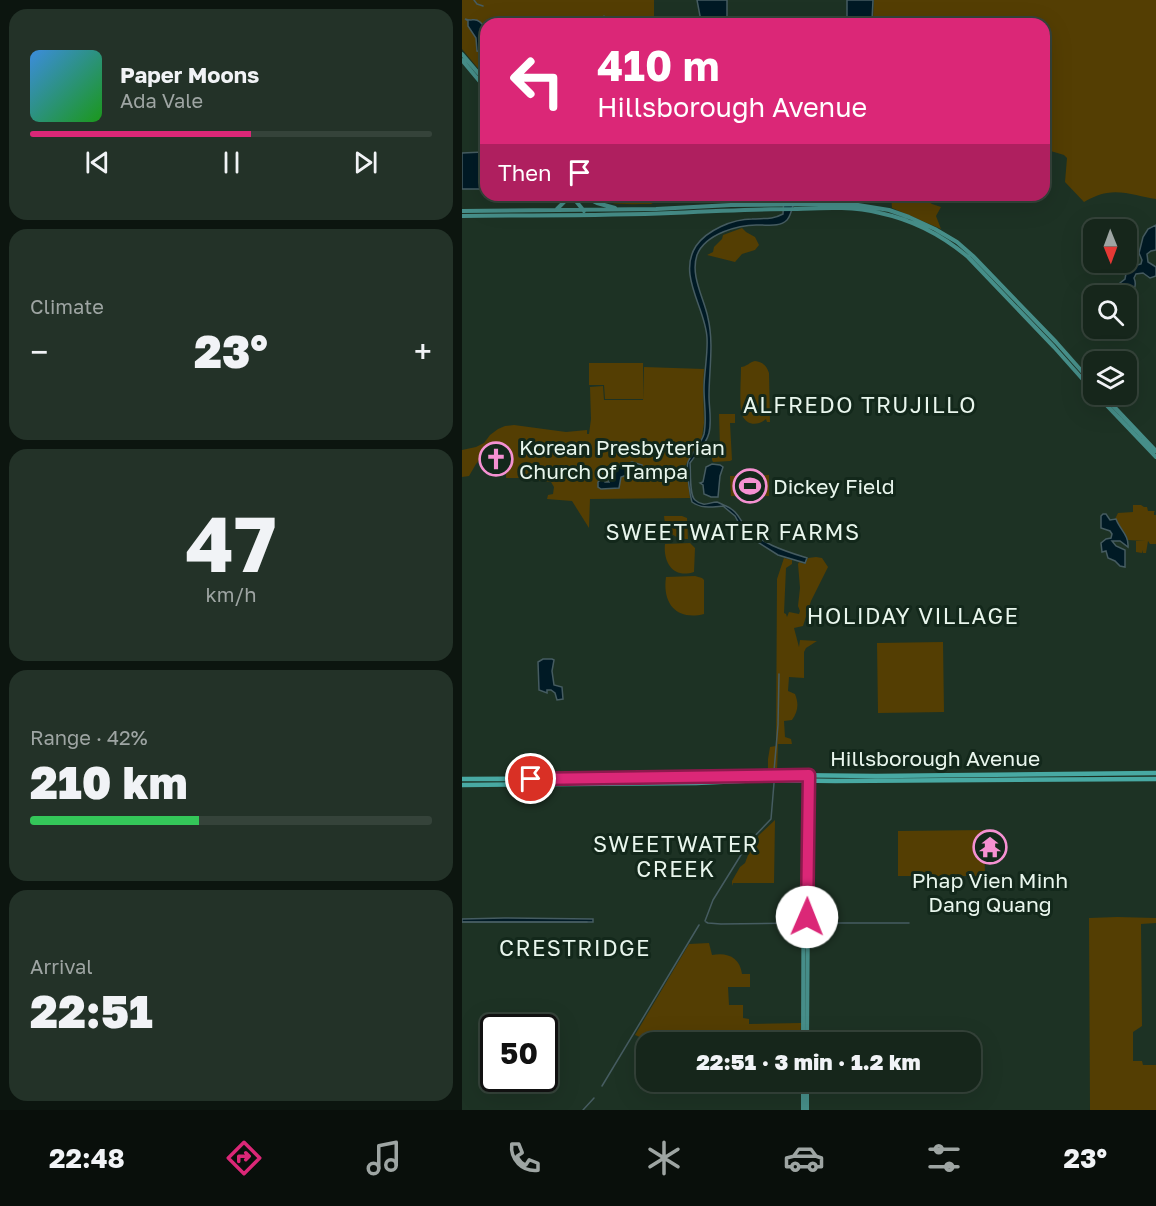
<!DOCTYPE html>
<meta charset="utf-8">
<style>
:root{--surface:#16261b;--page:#233228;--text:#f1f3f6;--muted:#9ea5a3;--line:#35433a;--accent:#db2777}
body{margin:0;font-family:"Golos Text",sans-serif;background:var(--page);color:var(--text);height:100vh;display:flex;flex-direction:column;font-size:22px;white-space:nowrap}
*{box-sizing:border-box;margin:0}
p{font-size:20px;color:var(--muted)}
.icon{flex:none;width:33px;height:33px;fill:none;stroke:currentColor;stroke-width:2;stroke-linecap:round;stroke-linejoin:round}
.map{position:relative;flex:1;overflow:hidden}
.details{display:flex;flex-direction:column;gap:9px;padding:9px;background:#0c150f;width:462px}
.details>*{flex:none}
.banner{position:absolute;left:18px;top:18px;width:570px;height:183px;border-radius:18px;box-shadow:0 6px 24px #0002,0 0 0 2px var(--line);background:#db2777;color:#fff;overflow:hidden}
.needle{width:39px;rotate:179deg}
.tools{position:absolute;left:621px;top:219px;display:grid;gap:12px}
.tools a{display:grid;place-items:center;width:54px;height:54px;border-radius:12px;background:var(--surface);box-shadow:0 6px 24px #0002,0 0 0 2px var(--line);font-size:30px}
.speed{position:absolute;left:18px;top:1014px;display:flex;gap:12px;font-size:30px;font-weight:700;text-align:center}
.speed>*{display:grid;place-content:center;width:78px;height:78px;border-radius:50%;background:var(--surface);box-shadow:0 6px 24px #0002,0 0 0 2px var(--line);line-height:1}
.speed .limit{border:3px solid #111;border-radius:9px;background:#fff;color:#111}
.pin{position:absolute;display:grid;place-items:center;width:51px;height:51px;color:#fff;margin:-26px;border:3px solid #fff;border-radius:50%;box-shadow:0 2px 6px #0007}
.me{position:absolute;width:66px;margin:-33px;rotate:1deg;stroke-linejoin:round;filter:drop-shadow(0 0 4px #0008)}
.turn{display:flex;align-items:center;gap:21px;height:126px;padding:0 18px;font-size:27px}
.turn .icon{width:78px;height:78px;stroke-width:2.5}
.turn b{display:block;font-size:42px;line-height:51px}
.then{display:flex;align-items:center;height:57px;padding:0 18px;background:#0003;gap:12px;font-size:22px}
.big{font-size:45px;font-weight:800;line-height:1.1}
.details .card{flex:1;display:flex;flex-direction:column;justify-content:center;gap:9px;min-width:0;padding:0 21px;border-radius:18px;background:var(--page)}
.details .dial{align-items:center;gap:0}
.dial b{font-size:78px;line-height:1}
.song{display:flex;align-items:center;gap:18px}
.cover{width:72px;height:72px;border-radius:9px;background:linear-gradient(135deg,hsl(210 70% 55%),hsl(120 70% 35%))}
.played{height:6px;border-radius:3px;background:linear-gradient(90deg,var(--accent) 55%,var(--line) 55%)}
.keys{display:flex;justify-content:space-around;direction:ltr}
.heat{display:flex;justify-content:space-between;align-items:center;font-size:33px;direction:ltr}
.charge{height:9px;border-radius:4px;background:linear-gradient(90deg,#34c759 42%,var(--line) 0)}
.trip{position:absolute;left:174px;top:1032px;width:345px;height:60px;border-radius:18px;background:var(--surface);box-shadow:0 6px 24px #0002,0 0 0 2px var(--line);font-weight:800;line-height:60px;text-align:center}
.dock{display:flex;height:96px;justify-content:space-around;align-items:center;background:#090f0b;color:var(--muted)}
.dock .icon{width:42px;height:42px}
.dock .active{color:var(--accent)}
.dock b{font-size:27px;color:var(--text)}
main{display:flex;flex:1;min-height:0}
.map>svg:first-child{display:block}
</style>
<main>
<section class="details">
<div class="card">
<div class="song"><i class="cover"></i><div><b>Paper Moons</b><p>Ada Vale</p></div></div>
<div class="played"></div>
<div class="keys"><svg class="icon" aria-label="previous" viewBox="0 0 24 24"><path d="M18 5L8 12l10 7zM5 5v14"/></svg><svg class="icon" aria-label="pause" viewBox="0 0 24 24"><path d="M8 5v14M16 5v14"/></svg><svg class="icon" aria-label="next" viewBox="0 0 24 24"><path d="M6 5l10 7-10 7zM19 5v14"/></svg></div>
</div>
<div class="card"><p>Climate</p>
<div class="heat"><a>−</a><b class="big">23°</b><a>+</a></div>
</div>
<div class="card dial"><b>47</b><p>km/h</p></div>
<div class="card"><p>Range · 42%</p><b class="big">210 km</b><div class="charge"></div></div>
<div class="card"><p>Arrival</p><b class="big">22:51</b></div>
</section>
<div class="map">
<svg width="694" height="1110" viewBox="0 0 694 1110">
<rect width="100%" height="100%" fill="#1d3224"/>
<path fill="#543e03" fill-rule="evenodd" d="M0,0h192v24h-168v54l-24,-29z
M412,0h282v199c-15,-2 -33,-9 -49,-6 -8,1 -16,5 -23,9l-19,-20 2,-24 -3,-3 -20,-6v-6l6,-18 -6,-6v-95h-173l2,-4z
M124,195h67v8l-2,1c-24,0 -43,2 -65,-9z
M429,195h33v3l8,6 9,3 -5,9 5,13 -49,-21z
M280,228l4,4 9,5 4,8 -4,5 -13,4 -7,8 -28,-7 6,-3 1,-5 8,-8 1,-4z
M293,361c8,1 12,5 14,12l1,49h-3l-1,-3c-8,7 -19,7 -24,-4 -3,-9 -1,-36 -1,-48 5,0 9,-5 14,-6z
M127,363h54v36h-38l-1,-14h-15z
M182,367l60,2 -1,18 1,36 -2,14 -17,29 2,11 3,21 -100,1 -1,29 -17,-27 -25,-2 1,-4 5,-1 1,-7 -3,-5 -30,-4h-15l1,-31h-17l-14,17 -7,12 -7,1v-27l14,-3 8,-4 6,-8 8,-6 7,-3 9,-1 52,7 21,-2v4h2l2,-15 -1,-32 13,-1 1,14h39zM170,462l10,3 -2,10 -16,1 -4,1 -1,7 -6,4h-12l-4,-4 5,-5 3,3h4l6,-19 6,2z
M257,414h16v9h-5l2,37 -2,1 -17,1 -1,-2v-10l8,-1z
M307,475v21h-38l-1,-20z
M671,505h8l3,2h3l1,4h7l-1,1v3h2v29h-6l-2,-3 -2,12h-3v-3l-1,3 -6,-1v-11h9l-17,-1c-2,-8 -9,-13 -11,-20l-2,-1 3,-6 15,-1z
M202,516h18l5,2 1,21c-15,0 -23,-9 -24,-23z
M228,543l5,5 -1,24c-21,7 -31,-10 -29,-28z
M354,557l6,1 6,9 -17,34 -8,25 -9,2 5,19 1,-7 17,1 -11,7 -2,4v26l-15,-1 -1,14 7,3c4,10 3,17 -3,26l-8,1 1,16 6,2 1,5h-14l-1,27h-9v-12l2,-12 6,-1 1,-167 7,-21 8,2v4l-6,4 -2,45 2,1 1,3 2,-5 10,2 1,-3 -2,-5 2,-18 -2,-24 1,-2 6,2 3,-6z
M233,576l7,2 2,2v34c-27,7 -42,-10 -38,-37z
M481,642l1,70 -66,1 -1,-70z
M313,820l-1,63h-41l-1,3v-5l8,-14 5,-4 5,-13 9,-15z
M522,830l1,46h-87v-45z
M655,917l39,1v5l-15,1 1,102 -9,6v29h9l1,4h13v45h-66l-1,-192z
M247,943l3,12c15,-3 28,2 30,19h8v13h-22l1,18h14v13l6,1v5l52,-1 -1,19h-149l-16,-7 54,-91z"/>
<path fill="#001a25" stroke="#465c61" stroke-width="1.5" d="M235,0h30v24h-21l-6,-8z
M385,0h26l-1,20 -2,4h-23z
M3,19c9,3 10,-3 18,6h3v27l-9,-1 -1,-13 -8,-12v-5z
M21,152l3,3v34h-24v-36z
M322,195h12c-3,7 -4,20 -9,25 -7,7 -18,5 -27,5 -21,-1 -55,9 -63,30 -7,21 7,43 11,63 6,26 1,52 1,78 0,12 3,25 0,37 -3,12 -12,20 -19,30 1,9 -1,32 5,37 9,8 14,2 22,2 3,1 6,3 9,4 10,4 13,12 19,20 16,18 40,25 62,32l-2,5 -27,-8 -19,-12 -18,-16 -6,-11 -12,-10c-12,1 -21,3 -31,-4 -2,-7 -6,-33 -4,-40 4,-10 13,-18 16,-28 3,-15 0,-30 0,-45 0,-17 4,-34 3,-51 -1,-29 -30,-63 -11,-92 11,-16 37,-27 56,-27 11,-1 20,1 31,-5z
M694,225v25l-5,1 -4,3 1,8 8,5v9l-6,2 -7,-5 -7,1 -2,4c4,9 -2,15 -7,21l-1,-3 -2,-1 -1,-6 -3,-6 5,-4 2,-11 14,-4 1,-4 -3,-7 4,-16 5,-8z
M170,462l10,3 -2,10 -16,1 -3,1 -2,11 -18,1 -3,-2v-5l4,-3 3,3h4l-3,-7 3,-5 4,-1 2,-6 6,2z
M250,464l8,1 3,2 -3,9 -2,21h-7l-7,-3 -1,-9 -3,-2 3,-1 3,-15z
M641,514h3l4,6 6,-1c4,11 13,16 12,28l-8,-6h-8l4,5 9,4v17l-5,-1 -5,-5 -7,-3 -2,-7 -4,1 -1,-9 5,-4 5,-1 1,-4 -2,-3 -9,-3v-12z
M81,659h9l2,1 -2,11 2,14 8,2 1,12 -6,1 -2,-7 -4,-3h-4v3l-8,-3 -1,-28z
M42,918l89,1v3h-131v-3z"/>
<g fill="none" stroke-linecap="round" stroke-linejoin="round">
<path stroke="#465c61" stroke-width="1.5" d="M12,0l3,4 6,2
M142,24v-8
M312,771l4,-46 1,-51
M243,921l8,-21 36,-58 22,-23 3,-36
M0,922h125
M244,922l2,1 13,1 79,-1
M349,923h98
M140,1086l97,-161
M121,1110l11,-12"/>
<path stroke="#468e89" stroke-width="4" d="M0,54l24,28
M0,60l24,29
M109,195l13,16
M119,195l16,8 18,5
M95,209l7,-7 2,-7
M0,211l194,-2 75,-4 94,-1 33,1 31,5 20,7 26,12 22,13 16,14 83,86 38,43
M0,216c70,-1 140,0 209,-3 41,-2 82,-4 123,-4 29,-1 58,-3 86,4 33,7 63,23 88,44l86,90 40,45
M624,385l2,13
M634,394l60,63
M640,394l54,57
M341,1042l1,-267
M345,1042l2,-267
M341,1082v28
M345,1082v28"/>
<path stroke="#48a9a3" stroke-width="4.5" d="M0,779l260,-2 60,-2 94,1 280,-3
M0,785l234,-2 66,-3 73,1 321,-2"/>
</g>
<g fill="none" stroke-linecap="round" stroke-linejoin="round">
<g stroke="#8e194d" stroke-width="15">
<path id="route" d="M69,779l278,-4 -2,142"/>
</g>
<use href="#route" stroke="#db2777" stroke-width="10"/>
</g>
<defs>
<g id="church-ring" transform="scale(1.725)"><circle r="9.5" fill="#13281b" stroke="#f591d2" stroke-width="1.5"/><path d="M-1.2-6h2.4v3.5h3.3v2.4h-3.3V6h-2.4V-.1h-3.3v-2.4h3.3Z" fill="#f591d2"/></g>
<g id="stadium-ring" transform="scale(1.725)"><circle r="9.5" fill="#13281b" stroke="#f591d2" stroke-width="1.5"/><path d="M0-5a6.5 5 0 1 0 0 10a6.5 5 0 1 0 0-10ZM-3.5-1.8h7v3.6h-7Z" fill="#f591d2"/></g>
<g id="temple-ring" transform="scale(1.725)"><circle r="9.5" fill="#13281b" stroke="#f591d2" stroke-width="1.5"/><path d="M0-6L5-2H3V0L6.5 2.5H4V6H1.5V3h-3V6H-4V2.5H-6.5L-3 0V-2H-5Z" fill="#f591d2"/></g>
</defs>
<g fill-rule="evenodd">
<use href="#church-ring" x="34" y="459"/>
<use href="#stadium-ring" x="288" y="486"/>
<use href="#temple-ring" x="528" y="847"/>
</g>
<g text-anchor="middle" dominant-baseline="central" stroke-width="6" stroke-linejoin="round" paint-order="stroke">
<g font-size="21" fill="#e9f6ed" stroke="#13281b" text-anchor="start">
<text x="57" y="447">Korean Presbyterian<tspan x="57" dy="24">Church of Tampa</tspan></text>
<text x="311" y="486">Dickey Field</text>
<text x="528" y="880" text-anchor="middle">Phap Vien Minh<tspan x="528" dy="24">Dang Quang</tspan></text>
</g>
<g font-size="21" fill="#e9f6ed" stroke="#13281b">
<text x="473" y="758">Hillsborough Avenue</text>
</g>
<g font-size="22" letter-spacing="1.5" fill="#e9f6ed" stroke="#13281b">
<text x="398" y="404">ALFREDO TRUJILLO</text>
<text x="271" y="531">SWEETWATER FARMS</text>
<text x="451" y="615">HOLIDAY VILLAGE</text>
<text x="214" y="843">SWEETWATER<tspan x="214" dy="25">CREEK</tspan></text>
<text x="113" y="947">CRESTRIDGE</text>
</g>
</g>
</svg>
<div class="tools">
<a><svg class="needle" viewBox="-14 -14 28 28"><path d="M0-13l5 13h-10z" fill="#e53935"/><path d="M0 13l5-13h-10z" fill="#9ea5a3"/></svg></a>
<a><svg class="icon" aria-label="search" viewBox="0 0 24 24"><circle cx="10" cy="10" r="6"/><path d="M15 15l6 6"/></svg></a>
<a><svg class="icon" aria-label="layers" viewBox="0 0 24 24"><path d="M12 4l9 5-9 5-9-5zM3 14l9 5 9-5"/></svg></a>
</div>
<div class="speed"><div class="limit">50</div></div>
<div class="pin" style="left:69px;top:779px;background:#d93025"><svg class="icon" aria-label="arrive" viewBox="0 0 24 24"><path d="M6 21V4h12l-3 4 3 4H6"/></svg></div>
<svg class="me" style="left:345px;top:917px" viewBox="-20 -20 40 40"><circle r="19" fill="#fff"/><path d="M0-13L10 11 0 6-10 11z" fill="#db2777"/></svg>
<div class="trip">22:51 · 3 min · 1.2 km</div>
<div class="banner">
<div class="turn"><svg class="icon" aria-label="left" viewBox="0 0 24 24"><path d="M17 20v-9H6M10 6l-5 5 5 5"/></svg><div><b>410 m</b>Hillsborough Avenue</div></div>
<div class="then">Then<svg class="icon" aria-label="arrive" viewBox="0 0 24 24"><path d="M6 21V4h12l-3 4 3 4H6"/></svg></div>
</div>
</div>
</main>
<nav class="dock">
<b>22:48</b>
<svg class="icon active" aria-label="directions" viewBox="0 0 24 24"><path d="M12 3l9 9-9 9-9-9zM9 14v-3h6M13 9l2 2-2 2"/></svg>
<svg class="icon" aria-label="music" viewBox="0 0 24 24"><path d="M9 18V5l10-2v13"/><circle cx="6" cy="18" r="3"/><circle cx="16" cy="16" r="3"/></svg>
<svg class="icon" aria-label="phone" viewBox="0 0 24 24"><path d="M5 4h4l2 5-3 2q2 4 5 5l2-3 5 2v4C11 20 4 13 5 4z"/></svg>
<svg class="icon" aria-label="climate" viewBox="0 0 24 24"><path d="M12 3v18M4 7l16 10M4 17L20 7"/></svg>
<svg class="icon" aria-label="car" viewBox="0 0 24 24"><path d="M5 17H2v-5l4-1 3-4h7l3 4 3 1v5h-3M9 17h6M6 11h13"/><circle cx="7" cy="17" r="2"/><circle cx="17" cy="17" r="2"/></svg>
<svg class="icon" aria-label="filters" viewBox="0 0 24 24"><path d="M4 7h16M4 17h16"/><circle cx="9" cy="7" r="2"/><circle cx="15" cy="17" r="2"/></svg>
<b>23°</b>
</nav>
